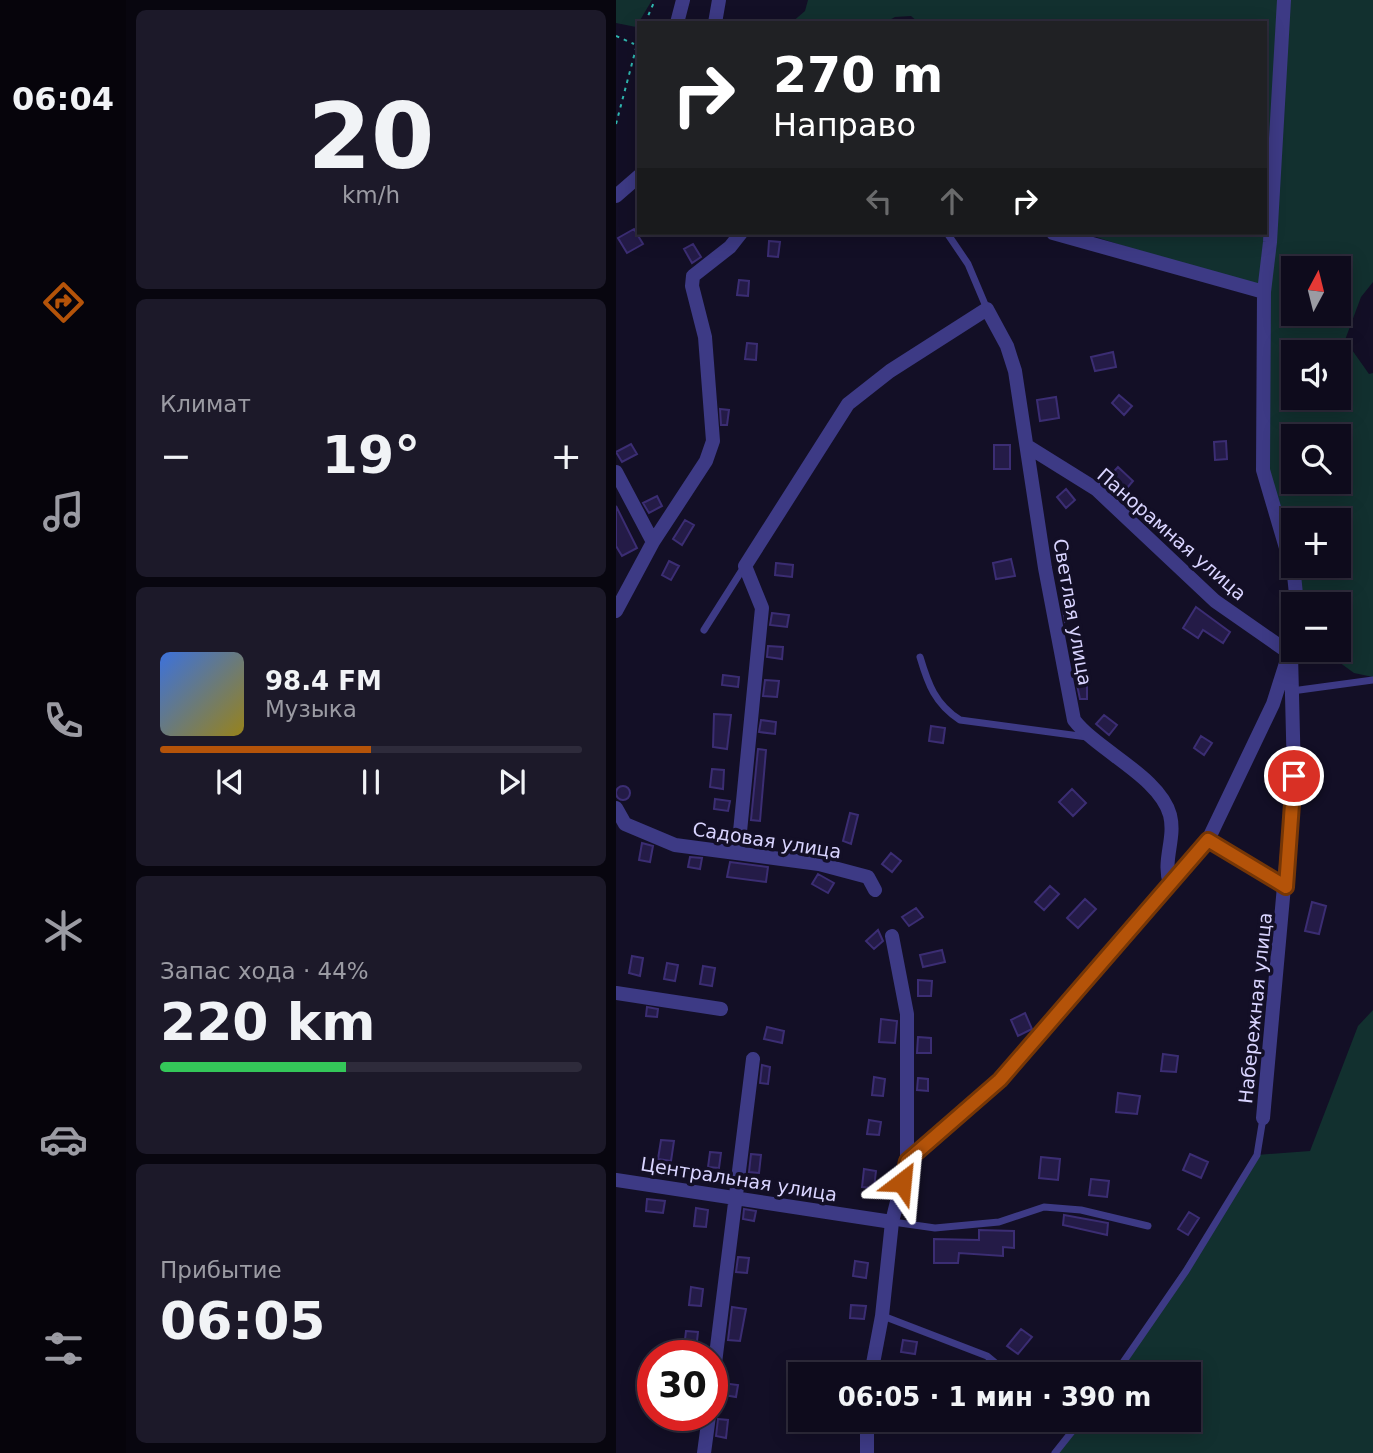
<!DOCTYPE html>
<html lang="ru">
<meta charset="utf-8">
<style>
:root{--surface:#0e0b1c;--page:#1c1929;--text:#f1f3f6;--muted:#9b9ba3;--line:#2e2b3b;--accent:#b45309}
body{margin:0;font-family:"DejaVu Sans",sans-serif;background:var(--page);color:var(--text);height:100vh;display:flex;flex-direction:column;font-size:26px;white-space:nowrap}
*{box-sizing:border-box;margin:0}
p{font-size:23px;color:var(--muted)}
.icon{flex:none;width:38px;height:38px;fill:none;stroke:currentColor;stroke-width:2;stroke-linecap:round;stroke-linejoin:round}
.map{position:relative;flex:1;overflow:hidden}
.sheet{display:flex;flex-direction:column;gap:10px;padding:10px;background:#08060f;width:490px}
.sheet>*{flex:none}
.top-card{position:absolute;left:21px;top:21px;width:630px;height:214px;border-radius:0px;box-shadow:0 4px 18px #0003,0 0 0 2px var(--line);background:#202124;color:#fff;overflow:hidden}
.needle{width:46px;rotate:7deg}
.fabs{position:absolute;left:665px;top:256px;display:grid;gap:14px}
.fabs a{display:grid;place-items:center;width:70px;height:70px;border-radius:0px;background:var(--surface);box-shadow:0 4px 18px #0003,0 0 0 2px var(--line);font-size:35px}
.speed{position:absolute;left:21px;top:1340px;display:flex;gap:14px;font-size:35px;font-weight:700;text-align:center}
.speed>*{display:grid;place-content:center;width:91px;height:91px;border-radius:50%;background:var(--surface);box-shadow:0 4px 18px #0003,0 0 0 2px var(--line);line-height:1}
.speed .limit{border:10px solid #d22;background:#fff;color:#111}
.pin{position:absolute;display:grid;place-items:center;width:60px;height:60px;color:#fff;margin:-30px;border:4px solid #fff;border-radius:50%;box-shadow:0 2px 7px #0007}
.me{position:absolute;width:77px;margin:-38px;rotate:29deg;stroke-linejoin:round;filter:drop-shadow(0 0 5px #0008)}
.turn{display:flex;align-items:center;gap:24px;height:147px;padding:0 21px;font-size:32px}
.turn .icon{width:91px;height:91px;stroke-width:2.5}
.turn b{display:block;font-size:49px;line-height:60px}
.lanes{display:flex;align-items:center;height:66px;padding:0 21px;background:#0003;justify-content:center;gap:35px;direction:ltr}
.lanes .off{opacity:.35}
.big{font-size:52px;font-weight:700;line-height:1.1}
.sheet .card{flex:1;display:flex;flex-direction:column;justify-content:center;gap:10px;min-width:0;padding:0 24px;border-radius:10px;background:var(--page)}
.sheet .dial{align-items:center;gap:0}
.dial b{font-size:91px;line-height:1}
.song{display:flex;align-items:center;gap:21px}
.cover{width:84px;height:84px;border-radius:10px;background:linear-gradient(135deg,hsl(220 70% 55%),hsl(50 70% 35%))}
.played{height:7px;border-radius:4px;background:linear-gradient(90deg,var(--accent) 50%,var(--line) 50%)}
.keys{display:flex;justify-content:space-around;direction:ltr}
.heat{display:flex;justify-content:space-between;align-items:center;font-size:38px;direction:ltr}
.charge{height:10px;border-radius:5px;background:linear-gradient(90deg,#34c759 44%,var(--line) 0)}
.trip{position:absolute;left:172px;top:1362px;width:413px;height:70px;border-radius:0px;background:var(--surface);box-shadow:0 4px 18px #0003,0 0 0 2px var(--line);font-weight:700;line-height:70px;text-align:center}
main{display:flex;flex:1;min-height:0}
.dock{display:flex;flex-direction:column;width:126px;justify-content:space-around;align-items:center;background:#06040b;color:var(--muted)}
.dock .icon{width:49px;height:49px}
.dock .active{color:var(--accent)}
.dock b{font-size:32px;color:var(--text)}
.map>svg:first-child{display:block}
</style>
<main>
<nav class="dock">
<b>06:04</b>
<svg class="icon active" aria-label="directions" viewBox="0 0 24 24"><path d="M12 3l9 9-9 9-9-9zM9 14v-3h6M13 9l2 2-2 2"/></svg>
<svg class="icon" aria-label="music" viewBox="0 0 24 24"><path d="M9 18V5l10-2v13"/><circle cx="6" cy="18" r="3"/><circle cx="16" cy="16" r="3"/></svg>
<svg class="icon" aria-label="phone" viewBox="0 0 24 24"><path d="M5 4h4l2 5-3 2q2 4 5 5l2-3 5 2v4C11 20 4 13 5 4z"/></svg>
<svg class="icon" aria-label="climate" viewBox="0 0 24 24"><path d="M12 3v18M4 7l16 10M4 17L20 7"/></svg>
<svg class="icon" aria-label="car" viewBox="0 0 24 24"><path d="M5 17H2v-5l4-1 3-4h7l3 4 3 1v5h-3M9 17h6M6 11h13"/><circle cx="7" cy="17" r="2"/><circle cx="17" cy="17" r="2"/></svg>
<svg class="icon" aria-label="filters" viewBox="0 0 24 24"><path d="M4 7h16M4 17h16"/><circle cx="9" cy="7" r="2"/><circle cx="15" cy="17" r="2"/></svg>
</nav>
<section class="sheet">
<div class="card dial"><b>20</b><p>km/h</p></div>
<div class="card"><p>Климат</p>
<div class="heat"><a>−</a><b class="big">19°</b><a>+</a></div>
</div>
<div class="card">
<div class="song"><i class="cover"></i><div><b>98.4 FM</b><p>Музыка</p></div></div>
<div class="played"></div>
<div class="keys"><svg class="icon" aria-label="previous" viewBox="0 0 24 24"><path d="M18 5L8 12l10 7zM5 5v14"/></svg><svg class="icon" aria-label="pause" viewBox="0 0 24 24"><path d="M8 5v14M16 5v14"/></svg><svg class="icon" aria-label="next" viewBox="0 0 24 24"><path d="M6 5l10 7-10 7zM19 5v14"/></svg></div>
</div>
<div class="card"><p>Запас хода · 44%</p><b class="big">220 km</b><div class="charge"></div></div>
<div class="card"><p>Прибытие</p><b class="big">06:05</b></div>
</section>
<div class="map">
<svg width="757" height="1453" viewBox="0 0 757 1453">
<rect width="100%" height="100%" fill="#130f26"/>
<path fill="#12302f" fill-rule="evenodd" d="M0,0h36l-16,27 -20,-4z
M192,0h565v282l-12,15 -16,43 24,34 4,-1v304l-19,-4 -33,-24h18v-45h-41l-35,-134 1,-178 -180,-59h181v-210h-346l-8,-7 -16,1 -11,6h-93l14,-12zM677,268h46v45h-46zM677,352h46v45h-46zM677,436h46v45h-46zM677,520h46v45h-46z
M757,1010v443h-318l27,-34h106v-45h-73l142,-219 53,-4 48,-125z"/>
<path fill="#241b47" stroke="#3b2d73" stroke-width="2" d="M18,229l9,15 -16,9 -9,-15z
M153,241l11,1 -2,15 -10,-1z
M77,244l8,13 -9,6 -8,-14z
M123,280l10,1 -1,15 -11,-1z
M131,343l10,1 -1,16 -11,-1z
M497,352l3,15 -21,4 -4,-14z
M503,395l13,11 -8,9 -12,-12z
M440,397l3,21 -19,3 -3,-21z
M104,409l9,1 -2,15h-6z
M610,441l1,18 -12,1 -1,-18z
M15,444l6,10 -15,8 -6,-10z
M378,445h16v24h-16z
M502,467l15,14 -12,14 -16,-14z
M450,489l9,11 -9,8 -9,-11z
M41,496l5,10 -13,7 -6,-10z
M0,506l21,42 -15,8 -6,-10z
M69,520l9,5 -12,20 -9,-6z
M395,559l4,17 -19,3 -3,-16z
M53,561l10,5 -8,14 -9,-5z
M160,563l17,2 -1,12 -17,-2z
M457,607l4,12 -12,3 -2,-12z
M580,607l34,25 -7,11 -20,-13 -5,8 -15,-10z
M156,613l17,2 -2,12 -17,-2z
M152,646l15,1 -1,12 -15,-2z
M107,675l16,2 -1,10 -16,-2z
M149,680l14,1 -2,16 -14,-1z
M461,685h10v14h-7z
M98,714l17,1 -4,34 -14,-2z
M488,715l13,10 -8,10 -13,-11z
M145,720l15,2 -1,12 -16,-2z
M315,726l14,2 -2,15 -14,-2z
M585,736l11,7 -8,12 -10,-7z
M142,749l8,1 -6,71 -9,-1z
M96,769l12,1 -1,19 -13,-2z
M0 793a7 7 0 1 1 14 0a7 7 0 1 1-14 0Z
M456,789l14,14 -13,13 -14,-14z
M99,799l15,2 -2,10 -14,-2z
M234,813l8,2 -7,29 -8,-3z
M26,843l11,3 -3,16 -11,-2z
M275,853l10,8 -9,11 -10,-8z
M74,857l12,1 -2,11 -12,-2z
M114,862l38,5 -2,15 -39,-5z
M202,874l16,9 -6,10 -16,-9z
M434,886l9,8 -15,16 -9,-8z
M469,899l11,10 -18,19 -11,-10z
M696,902l14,4 -7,28 -14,-3z
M300,908l7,9 -14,9 -7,-9z
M262,930l5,11 -9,8 -8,-8z
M326,950l3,12 -22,5 -3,-12z
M16,956l11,2 -3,18 -11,-3z
M51,963l11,2 -3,16 -11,-2z
M87,966l12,2 -3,18 -12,-2z
M302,980l14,1 -1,15h-13z
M31,1007l11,2 -1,8 -11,-1z
M409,1013l7,16 -14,7 -7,-16z
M265,1019l16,2 -2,22 -16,-1z
M151,1027l17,4 -2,12 -18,-4z
M302,1037l13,1v15h-14z
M547,1054l15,2 -2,16 -15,-1z
M146,1065l8,2 -2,17 -8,-1z
M258,1077l11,2 -2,17 -11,-1z
M302,1078l10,1v12l-11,-1z
M502,1093l22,3 -3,18 -21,-2z
M253,1120l12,2 -2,13 -12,-1z
M45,1140l13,1 -3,20 -13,-2z
M94,1152l11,1 -2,15 -11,-1z
M135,1154l10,1 -2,18 -10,-1z
M574,1154l18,8 -7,16 -18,-8z
M425,1157l19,2 -2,21 -19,-2z
M248,1169l12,2 -2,17 -12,-1z
M475,1179l18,2 -2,16 -18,-2z
M31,1199l18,2 -2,12 -17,-2z
M80,1208l12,2 -2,17 -12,-1z
M128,1209l12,2 -2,10 -11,-2z
M573,1212l10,6 -11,17 -10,-6z
M448,1215l44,8 -1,12 -44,-10z
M363,1230l35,1v17l-11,-1v9l-44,-3 -1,10h-24v-24l45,1z
M122,1257l11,1 -2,15 -11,-1z
M239,1261l13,2 -2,15 -13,-2z
M75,1287l12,2 -2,17 -12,-1z
M235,1305l15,1 -2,13 -14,-1z
M116,1307l14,2 -6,32 -12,-1z
M405,1329l11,8 -14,17 -11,-8z
M70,1331l12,1 -2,18 -12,-2z
M287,1340l14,2 -2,12 -14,-2z
M106,1383l16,2 -2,12 -18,-3z
M102,1419l10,1 -2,18 -10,-2z"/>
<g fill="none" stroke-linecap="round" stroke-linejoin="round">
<path stroke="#2fb8b0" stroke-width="2" stroke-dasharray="3.5 5" stroke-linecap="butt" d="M29,23l10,-23
M0,36l18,8
M0,124l23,-87"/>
<path stroke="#3d3a85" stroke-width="7" d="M331,233l21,31 19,45
M88,630l40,-63
M304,657c8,27 15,47 40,63l127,17
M676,691l81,-11
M592,841l77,45
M277,1222l42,6 64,-6 45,-15 37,3 67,16
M267,1316l104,40 22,18
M499,1374l71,-103 71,-116 6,-37
M439,1453l27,-34"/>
<path stroke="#3d3a85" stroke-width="14" d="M668,0l-14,242 -6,50 -1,178 31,105 3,29
M61,23l6,-23
M99,23l4,-23
M0,196l23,-20
M437,233l211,59
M411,446l69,43 119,112 76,53 3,122 -31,342
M0,472l37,70
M0,611l37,-69 53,-81 7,-20 -8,-104 -13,-51 1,-10 37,-29 11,-14
M0,808l9,16 50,21 144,19 49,13 7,13
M122,852l24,-244 -17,-42 103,-162 42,-33 97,-62 20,37 8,25 30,197 29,152c24,31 86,57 96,95 6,24 -8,45 0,69
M0,993l105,16
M291,1161l93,-81 208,-240 65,-136 20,-63
M0,1180l276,42 15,-61v-147l-15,-78
M255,1374l11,-58 10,-94
M96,1387l41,-328
M88,1453l5,-37
M251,1453v-34"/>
</g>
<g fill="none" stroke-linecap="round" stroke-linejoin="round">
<g stroke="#753606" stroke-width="18">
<path id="route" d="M286,1182l5,-21 93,-81 208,-240 78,47 8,-111"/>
</g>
<use href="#route" stroke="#b45309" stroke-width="12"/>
</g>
<g text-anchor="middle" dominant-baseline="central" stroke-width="7" stroke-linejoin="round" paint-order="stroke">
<g font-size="19" fill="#d9d4ff" stroke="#130f26">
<text transform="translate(556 534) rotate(41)">Панорамная улица</text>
<text transform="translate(457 612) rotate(80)">Светлая улица</text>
<text transform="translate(151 840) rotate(9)">Садовая улица</text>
<text transform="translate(639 1008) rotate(-84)">Набережная улица</text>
<text transform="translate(123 1179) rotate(9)">Центральная улица</text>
</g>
</g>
</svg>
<div class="fabs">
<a><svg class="needle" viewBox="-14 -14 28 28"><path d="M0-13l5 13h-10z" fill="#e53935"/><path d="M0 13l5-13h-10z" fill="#9b9ba3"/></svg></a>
<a><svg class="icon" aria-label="sound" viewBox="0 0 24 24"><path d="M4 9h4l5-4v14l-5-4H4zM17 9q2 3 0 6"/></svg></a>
<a><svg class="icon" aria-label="search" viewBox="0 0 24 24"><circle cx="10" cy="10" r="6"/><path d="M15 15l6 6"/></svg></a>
<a>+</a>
<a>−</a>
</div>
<div class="speed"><div class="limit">30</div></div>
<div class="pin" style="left:678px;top:776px;background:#d93025"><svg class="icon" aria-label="arrive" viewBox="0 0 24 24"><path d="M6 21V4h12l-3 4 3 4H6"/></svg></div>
<svg class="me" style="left:286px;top:1182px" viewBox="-20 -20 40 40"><path d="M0-17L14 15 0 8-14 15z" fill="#b45309" stroke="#fff" stroke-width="4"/></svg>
<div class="trip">06:05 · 1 мин · 390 m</div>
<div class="top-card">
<div class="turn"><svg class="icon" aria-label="right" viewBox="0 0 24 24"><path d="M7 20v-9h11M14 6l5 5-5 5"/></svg><div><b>270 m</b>Направо</div></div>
<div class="lanes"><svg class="icon off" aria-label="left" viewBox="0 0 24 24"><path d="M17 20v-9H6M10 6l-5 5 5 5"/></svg><svg class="icon off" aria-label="ahead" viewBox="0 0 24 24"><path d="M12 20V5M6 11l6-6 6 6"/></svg><svg class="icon" aria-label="right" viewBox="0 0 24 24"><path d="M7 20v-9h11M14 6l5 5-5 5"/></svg></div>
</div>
</div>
</main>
